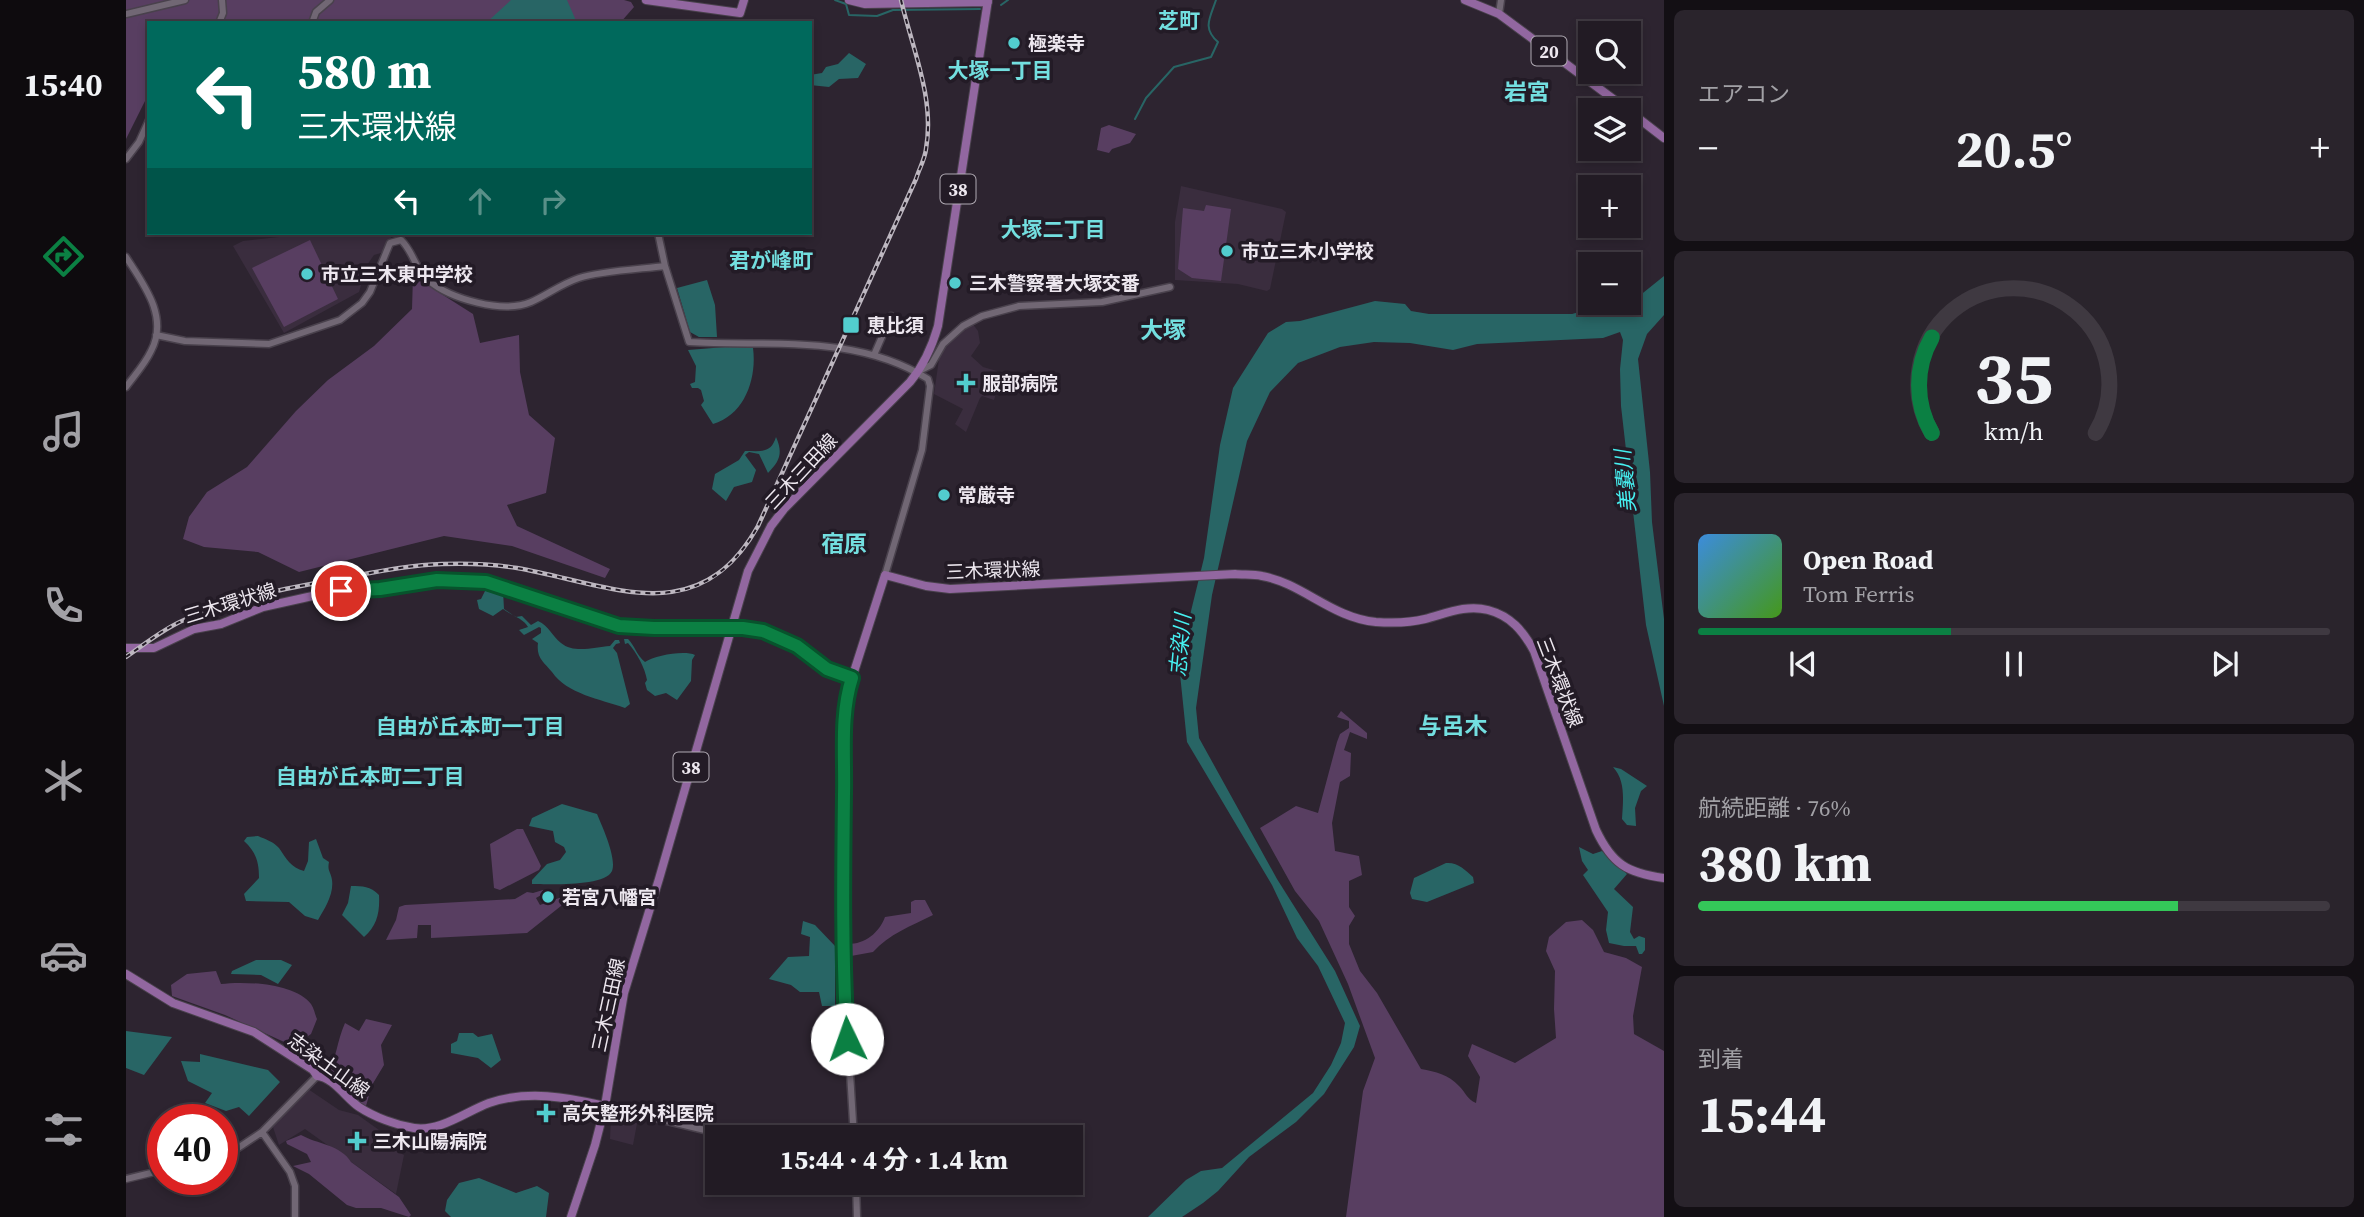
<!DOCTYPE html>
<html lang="ja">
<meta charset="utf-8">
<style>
:root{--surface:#221b24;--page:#2a242c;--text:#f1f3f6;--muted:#a2a1a6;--line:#3f3941;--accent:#0b8043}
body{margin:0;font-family:"Source Serif 4","Noto Sans JP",serif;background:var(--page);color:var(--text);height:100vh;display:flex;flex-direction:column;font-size:26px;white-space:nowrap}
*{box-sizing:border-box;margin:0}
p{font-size:23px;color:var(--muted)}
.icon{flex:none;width:38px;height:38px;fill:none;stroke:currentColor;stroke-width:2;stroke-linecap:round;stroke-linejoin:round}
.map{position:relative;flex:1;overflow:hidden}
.panel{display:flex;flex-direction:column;gap:10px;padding:10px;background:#130f14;width:700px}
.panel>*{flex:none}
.hud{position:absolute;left:21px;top:21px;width:665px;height:214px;border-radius:0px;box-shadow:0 4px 10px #0003,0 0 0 2px var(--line);background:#00695c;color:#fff;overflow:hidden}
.buttons{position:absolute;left:1452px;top:21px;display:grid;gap:14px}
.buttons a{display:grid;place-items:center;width:63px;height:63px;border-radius:0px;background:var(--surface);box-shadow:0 4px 10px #0003,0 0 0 2px var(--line);font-size:35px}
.speed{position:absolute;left:21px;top:1104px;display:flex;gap:14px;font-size:35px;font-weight:700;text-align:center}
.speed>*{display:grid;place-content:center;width:91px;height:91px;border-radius:50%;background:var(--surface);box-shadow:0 4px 10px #0003,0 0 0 2px var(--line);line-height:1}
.speed .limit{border:10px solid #d22;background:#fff;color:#111}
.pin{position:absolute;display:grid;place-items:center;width:60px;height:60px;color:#fff;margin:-30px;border:4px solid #fff;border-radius:50%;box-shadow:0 2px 7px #0007}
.me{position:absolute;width:77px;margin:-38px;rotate:357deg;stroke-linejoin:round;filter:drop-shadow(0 0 5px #0008)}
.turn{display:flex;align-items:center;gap:24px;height:147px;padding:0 35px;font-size:32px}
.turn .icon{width:91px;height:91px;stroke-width:2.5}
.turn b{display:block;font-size:49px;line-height:60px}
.lanes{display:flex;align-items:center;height:66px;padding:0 35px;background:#0003;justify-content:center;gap:35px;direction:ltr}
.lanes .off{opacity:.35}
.big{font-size:52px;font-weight:700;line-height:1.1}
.panel .widget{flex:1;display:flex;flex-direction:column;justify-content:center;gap:10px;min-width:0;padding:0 24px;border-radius:10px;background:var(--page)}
.panel .dial{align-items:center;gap:0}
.dial svg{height:182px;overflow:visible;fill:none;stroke:var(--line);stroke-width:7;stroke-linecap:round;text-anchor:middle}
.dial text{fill:var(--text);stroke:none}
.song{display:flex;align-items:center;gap:21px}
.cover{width:84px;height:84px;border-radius:10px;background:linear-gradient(135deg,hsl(210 70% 55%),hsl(100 70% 35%))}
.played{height:7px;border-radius:4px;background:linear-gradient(90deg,var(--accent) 40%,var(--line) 40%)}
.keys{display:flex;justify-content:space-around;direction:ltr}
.heat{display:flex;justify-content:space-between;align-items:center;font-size:38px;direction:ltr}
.charge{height:10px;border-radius:5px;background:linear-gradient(90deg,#34c759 76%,var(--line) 0)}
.trip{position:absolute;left:579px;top:1125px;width:378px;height:70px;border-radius:0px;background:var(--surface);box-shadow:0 4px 10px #0003,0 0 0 2px var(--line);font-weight:700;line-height:70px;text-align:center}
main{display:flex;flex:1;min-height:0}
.tabs{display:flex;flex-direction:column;width:126px;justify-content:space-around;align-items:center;background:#0e0b0e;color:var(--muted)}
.tabs .icon{width:49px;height:49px}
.tabs .selected{color:var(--accent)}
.tabs b{font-size:32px;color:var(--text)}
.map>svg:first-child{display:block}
</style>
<main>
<nav class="tabs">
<b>15:40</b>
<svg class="icon selected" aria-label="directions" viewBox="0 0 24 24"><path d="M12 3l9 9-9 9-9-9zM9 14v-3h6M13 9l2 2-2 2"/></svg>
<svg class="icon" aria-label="music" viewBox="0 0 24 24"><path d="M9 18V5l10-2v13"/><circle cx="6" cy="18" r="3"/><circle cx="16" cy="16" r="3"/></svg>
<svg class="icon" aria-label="phone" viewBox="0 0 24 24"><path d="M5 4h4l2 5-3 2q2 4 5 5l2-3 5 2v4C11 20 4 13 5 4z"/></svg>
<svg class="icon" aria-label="climate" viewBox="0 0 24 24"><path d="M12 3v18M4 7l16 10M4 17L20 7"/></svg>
<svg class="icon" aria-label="car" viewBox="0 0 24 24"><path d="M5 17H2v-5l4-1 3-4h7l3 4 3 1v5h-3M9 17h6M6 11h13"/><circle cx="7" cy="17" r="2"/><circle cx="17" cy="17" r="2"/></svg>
<svg class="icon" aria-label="filters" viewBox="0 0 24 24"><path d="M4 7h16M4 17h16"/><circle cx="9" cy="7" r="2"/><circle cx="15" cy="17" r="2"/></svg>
</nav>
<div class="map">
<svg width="1538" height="1217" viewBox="0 0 1538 1217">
<rect width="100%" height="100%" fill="#2d2430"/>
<path fill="#3a2d3e" d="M1055,186l101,23 4,3 -16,77 -3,2 -29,-7 -63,-4v-58z
M165,233h103l-13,20 -7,2 -7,10 -8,27 -75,41 -51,-87 10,-5 36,-4z
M846,323l6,8 2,12 -9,13 12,11 14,4v19l-3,10 -12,-4 -2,2 -14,34 -11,-8 8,-15 -29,-15 6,-42 11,-12z
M182,1089l31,21 19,5 21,15 16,6 -6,11 15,8 -8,39 -91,-65 -26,16 -6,-18z
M490,1113l22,5 -5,27 -23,-6 1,-22z"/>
<path fill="#583e61" d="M0,0h498l7,2 3,5 -14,16h-471v76l-4,2 -19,38z
M983,125l27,9 -6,9 -18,6 -3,4 -12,-3 4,-22z
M1080,205l25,4 -10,72 -29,-3 -14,-9 5,-61 21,3z
M184,240l28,59 -54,28 -32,-59z
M287,276l60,38 7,29 39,-8 1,37 9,43 26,23 -9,55 -39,12 10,21 93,43 -5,9 -93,-32 -68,-10 -145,36 -41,-20 -54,-5 -21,-8 6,-22 18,-25 40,-25 49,-56 32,-31 46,-34 38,-37z
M1215,711l26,22v6l-17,-7 -6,18 7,3 -1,23 -10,6 -8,41 3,28 24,5 3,19 -13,6v26l6,9 -6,10v18l11,27 17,22 44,76c15,3 27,5 38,17 7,7 8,13 17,17l4,-26 -12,-21 4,-12 43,19 41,-25 -2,-29 1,-38 -9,-20 3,-14 17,-15 16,-2 11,10 11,22 22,6 16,9 -9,49 1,18 30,17v166h-318l17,-126 12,-33 -27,-74 -29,-63 -24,-30 -35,-63 36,-22 22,7 19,-71 3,-8 9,-6v-7l-12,-4z
M391,829h6l18,37 -2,4 -39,20 -6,-2 -4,-44z
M417,890v4l-7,4 4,7 30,-11 18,-1 -4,4 -13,1 -44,35 -96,5v-13h-13l-1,13 -31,2 10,-20 3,-13 6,-2 110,-6 12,-7 6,1z
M789,900h10l8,15c-22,11 -44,19 -60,37l-22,4 -3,-12c17,0 31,-11 37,-27l26,-4v-11z
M90,971l5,13c23,-3 74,-1 90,20 3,4 4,11 6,15l-6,15 -18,12 -68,-31 -53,-19 -1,-11 16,-11z
M240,1019l26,6 -11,20 3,20 -12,20 -6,21 -12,-7 -26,-23c8,-17 9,-35 17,-53l14,8z
M175,1135c16,9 40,10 50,27l48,35 12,18 -2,2 -28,-9h-25l-9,-3 -38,-31 -16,-8 18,-4 -4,-8 -20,-10 -1,-3z"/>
<path fill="#286565" d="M385,0h56l10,23h-91z
M723,53l17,11 -8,14 -19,1 -10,8 -19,-2v-10l12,-2 4,-6 12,-3z
M1538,276v39l-17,19 -9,25 12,113 2,50 12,97v87l-18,-81 -25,-219 -1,-37 3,-29 -3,-8 -17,6 -126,6 -24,6 -43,-7 -36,-1 -34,5 -42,16 -28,29 -23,49 -35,154 -16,113 3,30 78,141 58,92 25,55 -6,21 -30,47 -28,28 -47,35 -31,34 -15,12 -21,14h-34l38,-37 15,-9 21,-3 91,-75 18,-28 10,-22 4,-20 -27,-57 -21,-28 -25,-53 -85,-143 -7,-68 11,-63 13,-53 16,-113 13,-57 35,-55 18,-11 14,-1 75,-20 30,3 6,7 18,3h143l22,-6 34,-3z
M581,280l8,25 2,32h-18l-9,-5 -13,-44z
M612,346l15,2c4,30 -8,67 -40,76l-12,-19 3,-4 -3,-11 -3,-2h-6l-2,-4 5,-2 1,-16 -8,-16z
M650,437c7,16 4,24 -8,36l-9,-19 -10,-2 -4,3 11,15 -4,12 -18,5 -8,14 -14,-12 3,-15 24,-14 6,-9c15,0 26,3 31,-14z
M361,587l16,4 1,18 12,8 6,-1 9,9 7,-4c11,5 14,15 23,22 13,11 34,4 49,3l5,-6h4l1,3 -4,1 -3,4 4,5 13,51 -5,4c-25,-9 -58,-14 -73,-36 -8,-10 -16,-14 -14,-29l-6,-4 9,-6v-5l-2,-1 -15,8 -5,-5 9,-3c-4,-8 -17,-12 -25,-18l-10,7 -14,-7 -2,-9 4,-1z
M498,639h4c7,7 9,17 17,23 10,-7 40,-12 50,-7l-3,5 -1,21 -14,19 -11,-7 -11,3 -8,-6 -2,-7 2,-3c-2,-12 -10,-27 -19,-37l-3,1z
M1487,767l8,2 26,17 -6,5 -6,17 1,18 -9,-1 -5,-6c1,-18 4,-38 -9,-52z
M436,804l35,10c5,12 20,44 15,57 -7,16 -64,13 -80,13v-4l15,-16 13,-4 6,-8 -2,-5 -9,-5 -2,-11 -24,-5 3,-8z
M132,836c7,3 16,6 21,12 7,10 12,20 25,23l4,-10 1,-19 7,-3 7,19 6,4c-2,9 2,10 3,18 2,14 -7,28 -14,40l-13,-4 -16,-14 -43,-1 -2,-7 15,-16c0,-16 -3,-26 -15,-37l3,-4z
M1453,847l14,7 9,-3 25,23 -13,15 19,18 -3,25 4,7 5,-3 6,2v12l-3,4h-3l-3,-8h-12l-15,-3 -3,-13 2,-18 -25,-37 5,-5 -6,-9z
M1320,863c12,-1 19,7 27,14l1,6 -47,19 -15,-3 -2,-6 4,-15z
M225,886c12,0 19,0 28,9 1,17 -2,31 -15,42l-22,-22 6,-12z
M677,921l12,4 20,21v60h-13l-3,-14h-19l-9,-7 -22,-6 19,-22 21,-1 1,-19 -9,-3z
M130,960h25l11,5 -14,19 -17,-9 -30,-1 1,-3z
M0,1031l46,6 -28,38 -18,-7z
M333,1033h14l5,4 14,-3 9,26 -10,8 -13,-10 -27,-5v-9l6,-3z
M74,1054l68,16 12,12 -31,34 -10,-9 -13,4 -21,-8 7,-10 -24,-12 -7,-20 19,1z
M353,1178l37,15 21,-7 12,7 -3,24h-95l-6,-6 2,-11 12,-17z"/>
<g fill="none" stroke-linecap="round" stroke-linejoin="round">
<path stroke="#286565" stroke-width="2" d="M709,0l11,4 3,11 28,1 16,-6 87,-1
M875,5l7,-5
M1009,119l11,-21 28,-31 37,-10 7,-15c-16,-14 -8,-24 -2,-42"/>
<g stroke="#49414c" stroke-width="9">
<path id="minor" d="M0,14l59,-14
M1373,14l2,-14
M93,23l4,-10 -1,-13
M186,23l4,-11 14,-12
M0,159l13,-17 10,-22
M532,233l7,33 24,76c82,5 165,-9 239,37l2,7 -8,64 -37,125
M0,257c18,28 43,60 25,94 -6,13 -17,25 -25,36
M30,335l29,6 84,3 71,-24 22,-17 8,-11 20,-49 11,-3c12,11 14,29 27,40 22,19 75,34 103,22 16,-7 30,-18 48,-24 21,-7 62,-9 86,-12
M748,355l17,-39
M793,371l12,-6 12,-21 20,-18 19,-10 37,-10 83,-4 68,-15
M726,678l-6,19 -1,22 -3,223 12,196
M479,1106l133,32
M136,1132l28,40 5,14v31
M96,1155l13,-5 27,-18 55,-56
M0,1179l37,-9
M730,1183l1,34"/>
</g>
<g stroke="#49414c" stroke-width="10">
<path id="major" d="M520,0l94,13 4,-13
M723,0l16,4 123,-2
M1339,0l34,14 129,96
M1503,111l35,27
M0,648h28l40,-19 27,-5 42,-17 54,-12 120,-15h21l28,2 133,44 35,2h89l20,3 34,15 30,23 25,9 33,-103 41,11 24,3 285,-15c8,1 18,0 27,2 40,7 70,42 114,46 16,1 33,1 49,-3 20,-5 41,-15 63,-9 23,6 35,21 46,41l62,179c16,34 31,43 68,48
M0,974l47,29 81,29 59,38 4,6c16,1 29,22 42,31 15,10 37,18 55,21 26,4 51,-16 75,-25 38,-13 78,-6 116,3
M445,1217l24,-72 10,-39 19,-113 35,-114 89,-308 23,-45 13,-17 126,-127c14,-17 22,-35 28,-56l50,-326"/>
</g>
<use href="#minor" stroke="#716774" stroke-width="6"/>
<use href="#major" stroke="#9267a0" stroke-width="8"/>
<g stroke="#bdb7c0" stroke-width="4.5">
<path id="rail" d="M0,657c19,-13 37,-28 58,-37 50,-23 106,-32 159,-42 33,-6 66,-13 99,-14 25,-1 50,0 75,4 92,16 181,65 241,-42l158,-347c3,-10 9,-20 10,-30 9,-51 -14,-101 -25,-149"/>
</g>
<use href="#rail" stroke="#231b26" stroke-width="2" stroke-dasharray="5" stroke-linecap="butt"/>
</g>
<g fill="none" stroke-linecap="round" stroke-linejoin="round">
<g stroke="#07532c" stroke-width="18">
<path id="route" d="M215,591l39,-2 57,-9 49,2 133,44 35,2h89l20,3 34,15 30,23 25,9c-12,37 -7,78 -8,116 -1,82 -2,163 3,245"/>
</g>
<use href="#route" stroke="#0b8043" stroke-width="12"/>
</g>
<g fill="#52cdce" stroke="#231b26" stroke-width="2.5">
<circle cx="888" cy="43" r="7"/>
<circle cx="1101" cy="251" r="7"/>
<circle cx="181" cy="274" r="7"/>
<circle cx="829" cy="283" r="7"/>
<rect x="716" y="316" width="18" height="18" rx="3.5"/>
<path d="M836.5 372.5h7v7h7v7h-7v7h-7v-7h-7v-7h7z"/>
<circle cx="818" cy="495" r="7"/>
<circle cx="422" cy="897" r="7"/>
<path d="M416.5 1102.5h7v7h7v7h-7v7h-7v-7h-7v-7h7z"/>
<path d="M227.5 1130.5h7v7h7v7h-7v7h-7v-7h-7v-7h7z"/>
</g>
<g text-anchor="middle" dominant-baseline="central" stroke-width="7" stroke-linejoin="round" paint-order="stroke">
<g fill="#231b26" stroke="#b0aab3" stroke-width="2">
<rect x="1405.5" y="36.5" width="35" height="29" rx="5"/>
<rect x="814.5" y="174.5" width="35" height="29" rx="5"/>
<rect x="547.5" y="752.5" width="35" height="29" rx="5"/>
</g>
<g font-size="18" font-weight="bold" fill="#ede7ef">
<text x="1423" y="51">20</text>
<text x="832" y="189">38</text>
<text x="565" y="767">38</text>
</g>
<g font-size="19" font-weight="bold" fill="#ede7ef" stroke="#231b26" text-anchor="start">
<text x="902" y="43">極楽寺</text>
<text x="1115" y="251">市立三木小学校</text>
<text x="195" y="274">市立三木東中学校</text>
<text x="843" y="283">三木警察署大塚交番</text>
<text x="741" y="325">恵比須</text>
<text x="856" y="383">服部病院</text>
<text x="832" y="495">常厳寺</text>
<text x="436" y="897">若宮八幡宮</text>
<text x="436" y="1113">高矢整形外科医院</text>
<text x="247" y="1141">三木山陽病院</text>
</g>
<g font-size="19" fill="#ede7ef" stroke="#231b26">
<text transform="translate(675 471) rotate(-47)">三木三田線</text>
<text transform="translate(867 570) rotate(-2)">三木環状線</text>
<text transform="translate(104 603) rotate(-17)">三木環状線</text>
<text transform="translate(1434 682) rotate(69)">三木環状線</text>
<text transform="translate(482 1005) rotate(-78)">三木三田線</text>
<text transform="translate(203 1065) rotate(36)">志染土山線</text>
</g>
<g font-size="21" font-weight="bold" fill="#73dfe0" stroke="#231b26">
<text x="1053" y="20">芝町</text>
<text x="874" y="70">大塚一丁目</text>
<text x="927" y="229">大塚二丁目</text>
<text x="645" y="260">君が峰町</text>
<text x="344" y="726">自由が丘本町一丁目</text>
<text x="244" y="776">自由が丘本町二丁目</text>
</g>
<g font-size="21" font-style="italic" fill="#46f0f1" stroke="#231b26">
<text transform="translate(1499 481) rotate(-95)">美嚢川</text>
<text transform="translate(1054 645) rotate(-85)">志染川</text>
</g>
<g font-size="23" font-weight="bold" fill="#73dfe0" stroke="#231b26">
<text x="1401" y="92">岩宮</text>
<text x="1037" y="330">大塚</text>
<text x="718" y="544">宿原</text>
<text x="1327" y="726">与呂木</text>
</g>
</g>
</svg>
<div class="buttons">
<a><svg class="icon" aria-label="search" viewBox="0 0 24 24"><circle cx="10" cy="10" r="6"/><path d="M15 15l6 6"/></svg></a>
<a><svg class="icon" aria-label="layers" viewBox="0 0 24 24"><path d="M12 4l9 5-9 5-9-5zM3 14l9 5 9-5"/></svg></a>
<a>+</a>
<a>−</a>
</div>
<div class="speed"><div class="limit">40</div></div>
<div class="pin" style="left:215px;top:591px;background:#d93025"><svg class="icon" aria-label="arrive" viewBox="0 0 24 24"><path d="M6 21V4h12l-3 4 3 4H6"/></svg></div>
<svg class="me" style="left:721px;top:1039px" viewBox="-20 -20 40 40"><circle r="19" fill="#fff"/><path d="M0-13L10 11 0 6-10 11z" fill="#0b8043"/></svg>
<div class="trip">15:44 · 4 分 · 1.4 km</div>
<div class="hud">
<div class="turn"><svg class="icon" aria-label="left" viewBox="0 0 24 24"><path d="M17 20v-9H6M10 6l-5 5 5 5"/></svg><div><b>580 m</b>三木環状線</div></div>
<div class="lanes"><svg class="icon" aria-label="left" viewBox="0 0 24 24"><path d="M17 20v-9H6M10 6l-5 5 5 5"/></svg><svg class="icon off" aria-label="ahead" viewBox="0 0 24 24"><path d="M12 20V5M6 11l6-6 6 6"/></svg><svg class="icon off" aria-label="right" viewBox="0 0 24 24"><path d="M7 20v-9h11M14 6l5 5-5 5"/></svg></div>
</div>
</div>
<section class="panel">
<div class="widget"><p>エアコン</p>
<div class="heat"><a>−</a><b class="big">20.5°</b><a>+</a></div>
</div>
<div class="widget dial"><svg viewBox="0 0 100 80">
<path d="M14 69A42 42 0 1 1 86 69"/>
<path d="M14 69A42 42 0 0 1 14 27" stroke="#0b8043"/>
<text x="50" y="56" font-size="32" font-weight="700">35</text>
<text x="50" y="72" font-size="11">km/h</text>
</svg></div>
<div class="widget">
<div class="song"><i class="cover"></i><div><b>Open Road</b><p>Tom Ferris</p></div></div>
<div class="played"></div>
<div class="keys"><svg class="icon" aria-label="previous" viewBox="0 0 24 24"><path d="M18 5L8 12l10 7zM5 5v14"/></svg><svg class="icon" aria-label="pause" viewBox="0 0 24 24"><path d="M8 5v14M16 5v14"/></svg><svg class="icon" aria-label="next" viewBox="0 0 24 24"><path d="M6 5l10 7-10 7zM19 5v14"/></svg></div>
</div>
<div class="widget"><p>航続距離 · 76%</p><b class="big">380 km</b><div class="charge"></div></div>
<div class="widget"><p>到着</p><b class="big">15:44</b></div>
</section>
</main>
